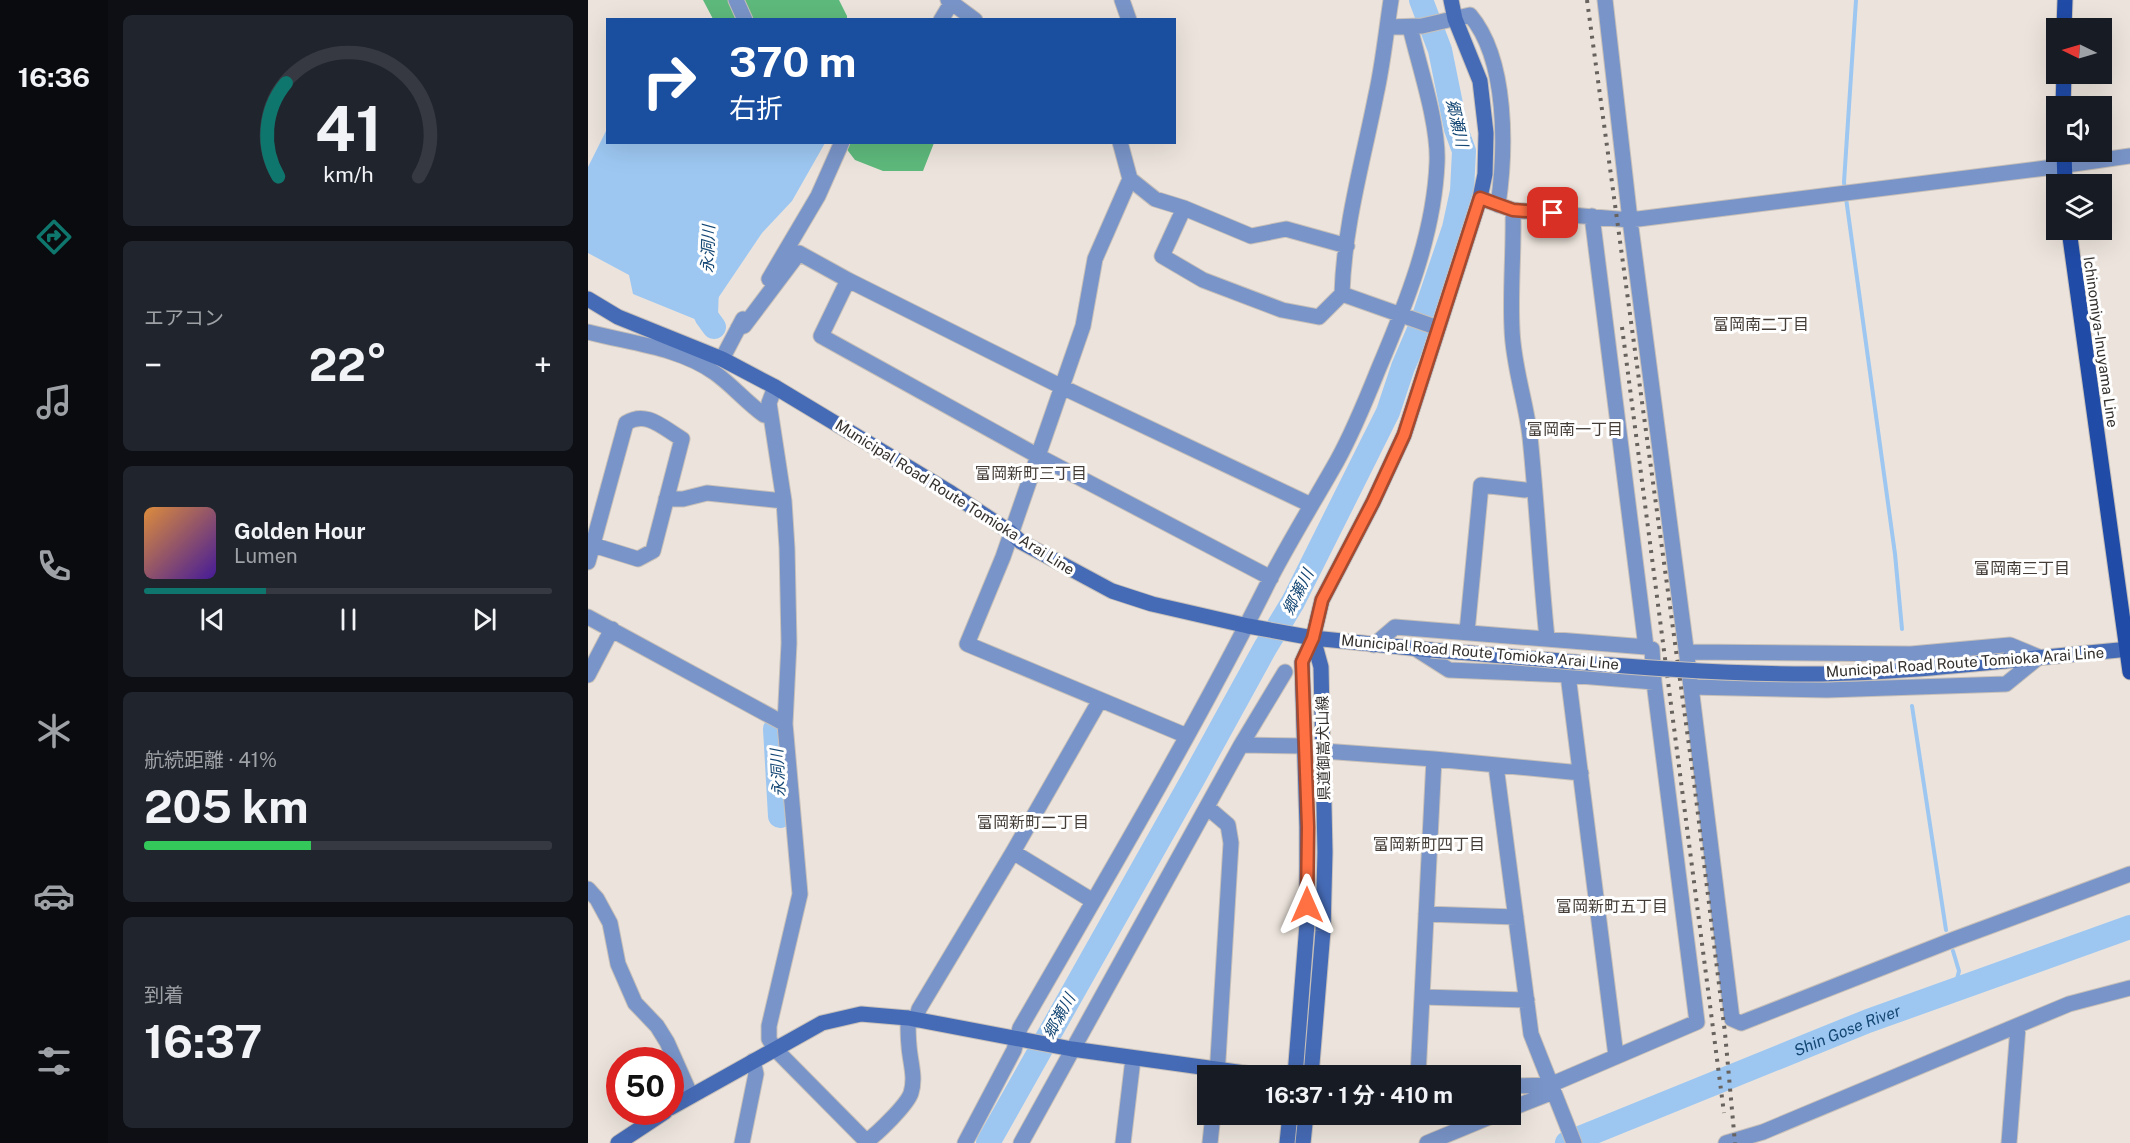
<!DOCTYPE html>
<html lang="ja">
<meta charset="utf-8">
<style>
:root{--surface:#171b24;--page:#20242c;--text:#f1f3f6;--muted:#9ea1a6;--line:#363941;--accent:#0f766e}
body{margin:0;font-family:"Public Sans","Noto Sans JP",sans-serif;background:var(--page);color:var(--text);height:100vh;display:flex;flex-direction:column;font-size:22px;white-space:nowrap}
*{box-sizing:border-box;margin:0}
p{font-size:20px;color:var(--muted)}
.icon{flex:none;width:33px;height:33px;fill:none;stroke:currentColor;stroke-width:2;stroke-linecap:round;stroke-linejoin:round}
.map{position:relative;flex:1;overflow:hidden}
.details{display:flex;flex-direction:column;gap:15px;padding:15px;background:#0d0f14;width:480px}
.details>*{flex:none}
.top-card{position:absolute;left:18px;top:18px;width:570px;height:126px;border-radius:0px;box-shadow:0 6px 24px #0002;background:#1a4fa0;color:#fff;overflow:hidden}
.needle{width:39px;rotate:275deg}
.fabs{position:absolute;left:1458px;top:18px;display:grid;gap:12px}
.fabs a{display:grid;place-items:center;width:66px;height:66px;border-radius:0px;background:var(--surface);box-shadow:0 6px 24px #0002;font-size:30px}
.speed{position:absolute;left:18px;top:1047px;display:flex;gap:12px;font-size:30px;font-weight:700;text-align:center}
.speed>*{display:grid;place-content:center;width:78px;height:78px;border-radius:50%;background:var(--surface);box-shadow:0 6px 24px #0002;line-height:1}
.speed .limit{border:9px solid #d22;background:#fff;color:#111}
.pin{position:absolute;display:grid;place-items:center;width:51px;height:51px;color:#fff;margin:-26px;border-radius:12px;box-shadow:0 3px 9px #0006}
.me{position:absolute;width:66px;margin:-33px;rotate:0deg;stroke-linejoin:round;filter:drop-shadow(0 0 4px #0008)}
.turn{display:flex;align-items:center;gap:21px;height:126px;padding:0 24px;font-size:27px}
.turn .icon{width:78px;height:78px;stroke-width:2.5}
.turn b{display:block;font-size:42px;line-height:51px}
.big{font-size:45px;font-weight:700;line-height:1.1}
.details .card{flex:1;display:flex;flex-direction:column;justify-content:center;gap:9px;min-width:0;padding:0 21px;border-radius:9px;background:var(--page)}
.details .dial{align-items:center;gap:0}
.dial svg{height:156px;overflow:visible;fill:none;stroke:var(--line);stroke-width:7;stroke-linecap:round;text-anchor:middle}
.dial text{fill:var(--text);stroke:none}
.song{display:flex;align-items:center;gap:18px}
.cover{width:72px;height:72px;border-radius:9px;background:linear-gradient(135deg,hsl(30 70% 55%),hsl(260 70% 35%))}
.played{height:6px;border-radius:3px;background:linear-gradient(90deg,var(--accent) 30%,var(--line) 30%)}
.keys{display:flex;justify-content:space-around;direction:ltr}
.heat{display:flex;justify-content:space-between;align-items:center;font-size:33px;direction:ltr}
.charge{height:9px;border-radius:4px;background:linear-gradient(90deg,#34c759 41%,var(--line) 0)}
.trip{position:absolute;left:609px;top:1065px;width:324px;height:60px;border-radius:0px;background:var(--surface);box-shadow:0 6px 24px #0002;font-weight:700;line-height:60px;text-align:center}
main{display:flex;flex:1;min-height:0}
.dock{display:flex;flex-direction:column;width:108px;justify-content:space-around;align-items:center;background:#090b0e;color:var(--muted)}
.dock .icon{width:42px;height:42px}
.dock .current{color:var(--accent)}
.dock b{font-size:27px;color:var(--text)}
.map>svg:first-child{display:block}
</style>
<main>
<nav class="dock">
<b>16:36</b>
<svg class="icon current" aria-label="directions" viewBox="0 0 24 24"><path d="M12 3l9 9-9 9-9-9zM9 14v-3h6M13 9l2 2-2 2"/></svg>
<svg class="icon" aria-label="music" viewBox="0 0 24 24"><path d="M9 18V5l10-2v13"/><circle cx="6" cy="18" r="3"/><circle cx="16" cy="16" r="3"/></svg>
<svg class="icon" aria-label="phone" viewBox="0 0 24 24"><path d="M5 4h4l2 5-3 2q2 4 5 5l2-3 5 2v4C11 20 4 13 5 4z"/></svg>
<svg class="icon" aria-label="climate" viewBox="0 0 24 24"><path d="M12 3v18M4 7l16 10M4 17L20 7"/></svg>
<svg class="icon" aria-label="car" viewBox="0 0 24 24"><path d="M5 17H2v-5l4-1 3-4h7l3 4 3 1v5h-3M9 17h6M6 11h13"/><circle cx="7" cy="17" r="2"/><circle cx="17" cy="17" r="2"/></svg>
<svg class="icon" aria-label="filters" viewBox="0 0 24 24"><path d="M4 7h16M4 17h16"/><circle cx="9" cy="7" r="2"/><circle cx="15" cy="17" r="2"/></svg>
</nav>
<section class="details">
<div class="card dial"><svg viewBox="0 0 100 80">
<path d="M14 69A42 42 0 1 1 86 69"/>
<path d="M14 69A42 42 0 0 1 18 21" stroke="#0f766e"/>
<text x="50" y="56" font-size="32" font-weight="700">41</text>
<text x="50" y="72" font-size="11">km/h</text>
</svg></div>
<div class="card"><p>エアコン</p>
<div class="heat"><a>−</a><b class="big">22°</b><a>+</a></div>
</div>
<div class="card">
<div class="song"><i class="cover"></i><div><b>Golden Hour</b><p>Lumen</p></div></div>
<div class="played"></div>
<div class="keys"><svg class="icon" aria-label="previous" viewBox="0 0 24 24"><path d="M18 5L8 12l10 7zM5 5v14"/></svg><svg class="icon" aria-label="pause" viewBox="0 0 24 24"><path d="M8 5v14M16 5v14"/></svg><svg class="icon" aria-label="next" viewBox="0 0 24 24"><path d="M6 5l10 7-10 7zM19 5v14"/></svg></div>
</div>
<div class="card"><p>航続距離 · 41%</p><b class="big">205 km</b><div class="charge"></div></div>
<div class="card"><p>到着</p><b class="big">16:37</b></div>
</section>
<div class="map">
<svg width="1542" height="1143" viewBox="0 0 1542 1143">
<rect width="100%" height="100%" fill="#ece4dc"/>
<path fill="#5eb97c" d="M115,0h136l8,16v3h-134z
M254,143h92l-11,28h-40l-28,-11z"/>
<path fill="#9dc7f1" d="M19,129l1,13 217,1 -33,58 -30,32 -56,83 -9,4 -64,-26 -4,-19 -41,-22v-86z"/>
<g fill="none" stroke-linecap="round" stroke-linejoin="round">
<path stroke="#9dc7f1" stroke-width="4" d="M1257,191l-1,-9 12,-182
M1258,198l49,356 7,75
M1324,706l34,224
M1365,951l6,20 -5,20"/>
<g stroke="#9dc7f1" stroke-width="24">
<path d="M119,285l-1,31 8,11"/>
<path d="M187,729l5,87"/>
<path d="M400,1143l205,-364 72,-131 28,-46 95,-190 15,-45 18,-42 33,-97 8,-37 2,-40 -8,-22 -16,-79 -19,-50"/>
<path id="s1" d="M979,1143l301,-122 262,-94"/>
</g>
<g stroke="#c7c0b9" stroke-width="17">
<path id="street" d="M148,0l9,20
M360,0l27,20
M534,0l7,20
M1017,0l25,220 61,467 41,332 9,4 214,-84 175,-65
M353,20l12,-20
M799,27l35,-1 48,-11c38,45 36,135 28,190
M532,142l10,37 25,20 29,9 67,28 35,-7 61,17
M542,179l-35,80 -12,67 -80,231 -36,87 220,92
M892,198l33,12 117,10 416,-52 84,-12
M596,208l-22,48 41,24 79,30 37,7 23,-23c2,-68 21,-133 34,-199 7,-31 10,-63 15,-95
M925,210c1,40 -3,80 -1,119 1,37 14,72 18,108 7,67 10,134 17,201
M181,279l49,-83 24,-54
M260,280l214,107 249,118
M754,294l96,34
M150,328l6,-2 55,-73 49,27 -27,56 217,120 233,122
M0,332c41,11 91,15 127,41 17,12 31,29 49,42l6,-1
M134,359l21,-40
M187,387l-6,16 15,98 3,47 2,95 -4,81 15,170 -31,132v13l6,10 93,94
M78,499h17l24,-6 77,8
M0,562l38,-139c21,-13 37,5 56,16l-29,112 -15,8 -45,-14
M0,617l197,107
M879,632l14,-147 44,5
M786,645l21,-18 251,20
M828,649l33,21 119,5 86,7
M1099,652l224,2 99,-9 29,12 -33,27 -179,6 -136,-3
M0,675l24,-46
M980,675l48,381
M653,745l44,-73
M735,751l111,8 147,14
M908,766l35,268 43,109
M619,807l21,18 3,18 -14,233
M425,852l80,49
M0,889l9,10 13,24 8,41 17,39 22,23 10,16 24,54
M838,914l90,3
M834,997l105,3
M328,1020l3,-11 94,-157 87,-152
M830,1076l16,-317
M922,1086l40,-1 147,-63 -43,-340 -2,-33 -6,-2 -54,-431
M922,1109l43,-17
M279,1141c11,-8 40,-36 44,-48 5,-16 -1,-31 -2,-47 -1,-9 -1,-19 -1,-28
M154,1143l14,-69 -3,-13
M377,1143l49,-93 6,-22c86,-149 174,-297 251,-451 21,-40 44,-77 66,-116 16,-29 29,-61 41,-91 28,-66 56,-135 59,-207 2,-39 -18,-97 -27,-136
M433,1143l220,-398 63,1
M535,1143l10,-84
M622,1143l3,-29
M839,1143l70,-29
M1138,1143l37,-11 306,-128 61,-16
M1421,1143l9,-116"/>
</g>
<g stroke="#c7c0b9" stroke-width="17">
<path id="secondary" d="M0,299l30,18 104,42 53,28 176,106 59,39 11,10 91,49 40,13 96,22 65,12 118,12
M1417,661l125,-12
M707,1076l12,-152v-97l-5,-165 11,-24 9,-38 51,-98 31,-67 76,-237 5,-24 1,-41 -6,-52 -25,-62 -4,-19
M723,1076l12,-145 2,-79 -4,-185 -8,-29
M82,1108l152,-85 39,-9 47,4 164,31 194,27
M30,1143l47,-31
M699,1143l3,-29
M715,1143l3,-29"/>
</g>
<g stroke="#c7c0b9" stroke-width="17">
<path id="primary" d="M1476,28l1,-28
M1475,106l1,-32
M1476,152l1,32
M1481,230l61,442"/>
</g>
<use href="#street" stroke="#7994c8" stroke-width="15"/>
<use href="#secondary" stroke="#466bb6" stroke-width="15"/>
<use href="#primary" stroke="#204ba7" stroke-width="15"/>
<path stroke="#67625e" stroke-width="4" stroke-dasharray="3 6" stroke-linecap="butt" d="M999,0l107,782 31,251 10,110
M1034,327l102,786"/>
<g stroke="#c7c0b9" stroke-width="17" stroke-linecap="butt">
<path id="secondary-bridge" d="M843,650c130,10 261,25 391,24 61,-1 122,-7 183,-13"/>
</g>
<use href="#secondary-bridge" stroke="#466bb6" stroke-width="15"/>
</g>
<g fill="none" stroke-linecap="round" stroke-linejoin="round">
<g stroke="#a6492c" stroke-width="15">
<path id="route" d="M719,905l1,-78 -6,-165 11,-24 9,-38 51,-98 31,-67 76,-237 33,12 40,3"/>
</g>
<use href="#route" stroke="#ff7043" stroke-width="10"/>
</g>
<g text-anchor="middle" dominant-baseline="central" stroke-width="6" stroke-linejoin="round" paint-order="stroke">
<g font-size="15" fill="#33302d" stroke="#fff">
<text transform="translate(1513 342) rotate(82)">Ichinomiya-Inuyama Line</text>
<text transform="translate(367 497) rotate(32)">Municipal Road Route Tomioka Arai Line</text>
<text transform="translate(892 652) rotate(5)">Municipal Road Route Tomioka Arai Line</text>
<text transform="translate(1377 662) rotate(-4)">Municipal Road Route Tomioka Arai Line</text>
<text transform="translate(735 748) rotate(-91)">県道御嵩犬山線</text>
</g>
<g font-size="16" font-style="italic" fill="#144774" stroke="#fff">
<text transform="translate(869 123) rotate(77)">郷瀬川</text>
<text transform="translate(120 249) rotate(-88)">永洞川</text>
<text transform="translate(710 592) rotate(-63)">郷瀬川</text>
<text transform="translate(190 773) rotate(-93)">永洞川</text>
<text transform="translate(471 1016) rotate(-61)">郷瀬川</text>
<text stroke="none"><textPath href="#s1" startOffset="302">Shin Gose River</textPath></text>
</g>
<g font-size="16" fill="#443d37" stroke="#fff">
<text x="1173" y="324">富岡南二丁目</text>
<text x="987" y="429">富岡南一丁目</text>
<text x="443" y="473">富岡新町三丁目</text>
<text x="1434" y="568">富岡南三丁目</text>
<text x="445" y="822">富岡新町二丁目</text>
<text x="841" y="844">富岡新町四丁目</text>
<text x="1024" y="906">富岡新町五丁目</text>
</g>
</g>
</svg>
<div class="fabs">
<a><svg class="needle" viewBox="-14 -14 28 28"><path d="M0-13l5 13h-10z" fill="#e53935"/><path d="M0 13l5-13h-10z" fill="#9ea1a6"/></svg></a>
<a><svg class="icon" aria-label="sound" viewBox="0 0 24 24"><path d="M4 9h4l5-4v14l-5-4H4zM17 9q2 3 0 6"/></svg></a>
<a><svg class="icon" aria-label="layers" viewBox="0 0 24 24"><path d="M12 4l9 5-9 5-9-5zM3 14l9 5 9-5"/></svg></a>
</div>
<div class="speed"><div class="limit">50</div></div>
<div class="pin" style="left:965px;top:213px;background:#d93025"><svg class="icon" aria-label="arrive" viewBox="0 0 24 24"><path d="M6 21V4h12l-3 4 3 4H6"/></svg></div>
<svg class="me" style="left:719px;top:905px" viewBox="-20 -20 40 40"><path d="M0-17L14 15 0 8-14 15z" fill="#ff7043" stroke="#fff" stroke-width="4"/></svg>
<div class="trip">16:37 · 1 分 · 410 m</div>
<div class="top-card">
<div class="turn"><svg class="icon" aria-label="right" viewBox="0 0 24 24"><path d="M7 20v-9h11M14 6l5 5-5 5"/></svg><div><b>370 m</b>右折</div></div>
</div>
</div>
</main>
